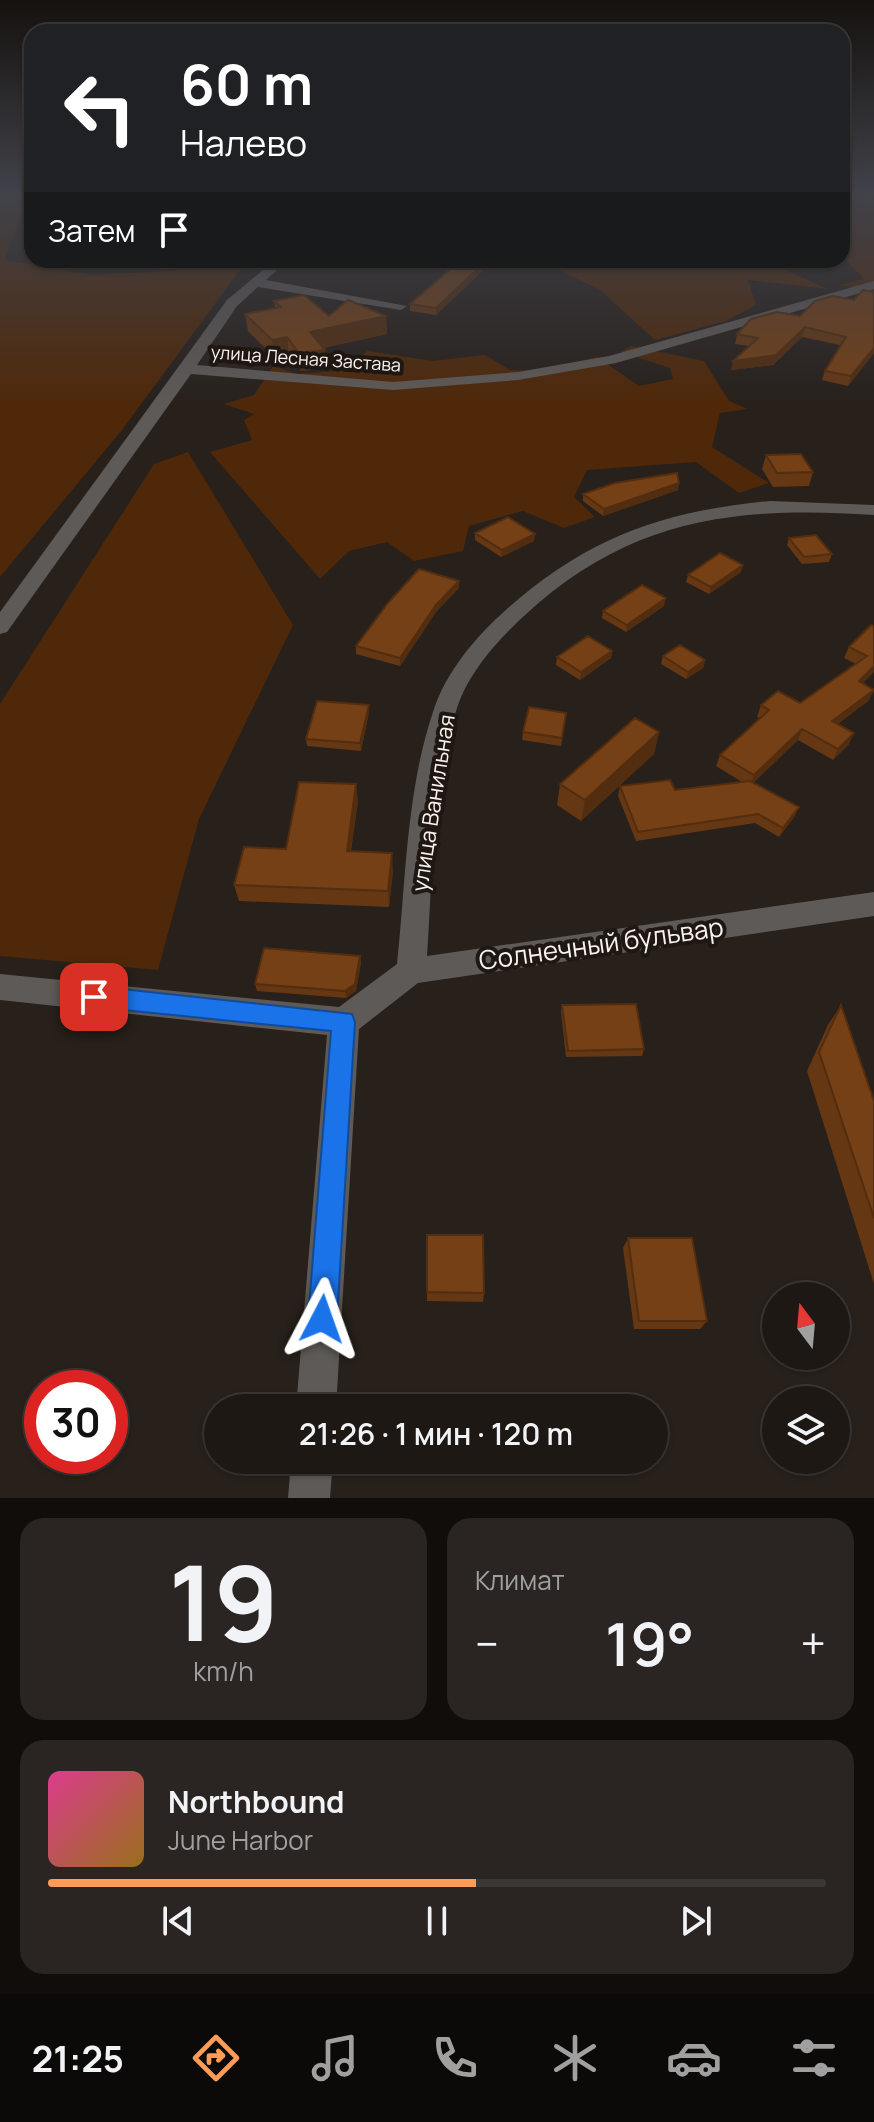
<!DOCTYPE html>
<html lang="ru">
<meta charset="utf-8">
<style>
:root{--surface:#1d1814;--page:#2a2522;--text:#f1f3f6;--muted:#a0a0a0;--line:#3b3734;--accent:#fd9c56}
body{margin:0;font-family:Manrope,sans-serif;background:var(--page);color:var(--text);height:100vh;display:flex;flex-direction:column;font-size:30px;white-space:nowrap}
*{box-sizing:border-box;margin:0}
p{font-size:26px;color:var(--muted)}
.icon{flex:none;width:44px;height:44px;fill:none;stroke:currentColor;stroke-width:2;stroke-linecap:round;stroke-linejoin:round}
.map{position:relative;height:1498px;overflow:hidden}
.details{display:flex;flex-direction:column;gap:20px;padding:20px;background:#100d0b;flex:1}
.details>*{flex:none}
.hud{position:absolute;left:24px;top:24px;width:826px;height:244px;border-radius:24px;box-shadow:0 2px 6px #0004,0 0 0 2px var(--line);background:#202124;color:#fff;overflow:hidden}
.needle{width:52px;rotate:344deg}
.controls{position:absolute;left:762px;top:1282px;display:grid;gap:16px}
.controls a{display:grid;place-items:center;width:88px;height:88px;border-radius:50%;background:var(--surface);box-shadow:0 2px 6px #0004,0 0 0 2px var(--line);font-size:40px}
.speed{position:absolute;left:24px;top:1370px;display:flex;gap:16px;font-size:40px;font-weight:700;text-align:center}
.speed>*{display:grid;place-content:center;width:104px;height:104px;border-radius:50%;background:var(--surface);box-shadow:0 2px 6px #0004,0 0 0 2px var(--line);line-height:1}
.speed .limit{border:12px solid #d22;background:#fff;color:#111}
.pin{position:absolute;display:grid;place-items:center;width:68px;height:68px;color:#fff;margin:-34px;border-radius:16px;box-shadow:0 4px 12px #0006}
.me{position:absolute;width:88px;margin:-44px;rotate:4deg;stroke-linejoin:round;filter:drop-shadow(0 0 6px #0008)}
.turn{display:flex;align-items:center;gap:28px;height:168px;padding:0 24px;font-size:36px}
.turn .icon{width:104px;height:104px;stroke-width:2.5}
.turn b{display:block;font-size:56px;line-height:68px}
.then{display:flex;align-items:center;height:76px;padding:0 24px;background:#0003;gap:16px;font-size:30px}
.big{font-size:60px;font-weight:600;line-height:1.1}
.details .widget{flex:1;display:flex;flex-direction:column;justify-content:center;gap:12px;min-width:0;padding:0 28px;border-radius:24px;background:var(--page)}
.details .dial{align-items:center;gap:0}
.dial b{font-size:104px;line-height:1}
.song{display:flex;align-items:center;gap:24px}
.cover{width:96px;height:96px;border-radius:12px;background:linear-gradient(135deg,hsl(330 70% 55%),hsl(40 70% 35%))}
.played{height:8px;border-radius:4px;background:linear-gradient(90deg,var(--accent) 55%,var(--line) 55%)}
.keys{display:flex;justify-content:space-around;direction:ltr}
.heat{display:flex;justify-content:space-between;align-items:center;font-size:44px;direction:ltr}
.details .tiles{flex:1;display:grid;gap:20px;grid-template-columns:1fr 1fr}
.widget:last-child{grid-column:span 2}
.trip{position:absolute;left:204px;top:1394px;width:464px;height:80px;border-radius:40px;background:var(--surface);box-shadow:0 2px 6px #0004,0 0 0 2px var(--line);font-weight:600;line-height:80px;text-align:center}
.dock{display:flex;height:128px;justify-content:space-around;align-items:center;background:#0c0a08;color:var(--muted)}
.dock .icon{width:56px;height:56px}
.dock .on{color:var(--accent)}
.dock b{font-size:36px;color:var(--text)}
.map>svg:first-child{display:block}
</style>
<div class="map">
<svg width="874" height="1498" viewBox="0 0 874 1498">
<rect width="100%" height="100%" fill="#27201b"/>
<path fill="#4f2809" d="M0,196h27l-22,64 88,15 149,-8 -120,163 -122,147z
M842,196h32v95l-35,-6 25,-6 -22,-23z
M538,260h250l-2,10 42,19 -80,-9 8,25 -30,16 -71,19 -55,-50z
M631,346l73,15 25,40 19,8 -28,4 -8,34 57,36 -30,10 -43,-31 -109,8 -13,27 21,20 -31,11 -41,-17 -54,15 -6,25 -49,10 -27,-19 -38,9 -29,28 -110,-127 42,-12 -8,-20 10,-6 -30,-10 30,-9 19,-29 24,8 50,-4 20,-19 66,10 52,-6 25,15 26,1 61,-14 42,29 34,-7 -3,-11 -49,-16z
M188,452l105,173 -94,194 -41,151 -158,-14v-252l154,-240z"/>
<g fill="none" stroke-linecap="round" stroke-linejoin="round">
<path fill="#5e5a57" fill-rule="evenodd" d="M275,260h13l-22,20 141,26 -6,4 -143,-23 -21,19 -40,59 196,17 125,-10 91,-16 265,-75v8l-258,74 -98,17 -125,10 -202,-16 -184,258 -7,2v-22l227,-312z
M770,501l104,4v10c-138,-9 -244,3 -350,101 -27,25 -55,56 -67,92 -26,78 -24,167 -30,248l447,-64v24l-456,67 -59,46 -23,379h-40l31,-373 -327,-35v-26l339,33 58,-43c9,-83 9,-172 36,-252 12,-39 43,-76 74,-103 81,-72 156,-98 263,-108z
M291,1460h42l-3,38h-42z"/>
</g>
<path fill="#653713" d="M388,260h106l-58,55 -26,-4v-7l39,-33 -61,-8z
M874,292v61l-26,33 -26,-6 3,-9 15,-26 -38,-8 -29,28 -42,5 18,-24 -14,-2 2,-10 117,-34z
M274,301l55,15h57l1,18 -64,14 2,2 1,18 -25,3 -12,-16 -14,3 -27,-27 -3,-17 30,-6z
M766,455l47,17 -4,14 -36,1 -11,-18z
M678,490l-75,26 -20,-15v-7z
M475,533l59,8 -33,16 -26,-17z
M789,538l43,16 -3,8 -27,2 -15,-19z
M741,572l-32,22 -23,-12 2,-7z
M459,581v7l-23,24 -36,54 -44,-12v-8z
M664,606l-38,26 -24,-14 1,-7z
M871,625l-8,58 11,7 -6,11 -30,23 11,20 -16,16 -35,-20 -45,43 42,33 -16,21 -24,-14 -119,18 -18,-45 2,-10 55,4 67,-8 -26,-16 4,-11 40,-37 -3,-1 4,-12 39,-2 56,-39 -12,-6 5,-11z
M612,651l-1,7 -31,22 -24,-15 1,-8z
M663,656l42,4 -2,8 -17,11 -25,-15z
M369,712l-8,39 -54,-5 -1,-7z
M566,713l-5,33 -39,-6 1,-8z
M659,732l-5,22 -73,67 -24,-16 3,-21z
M358,801l-7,50 42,19 -4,37 -150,-6 -5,-16z
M360,956l1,7 -5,28 -10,7 -89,-7 -2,-7z
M562,1005l82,44 -2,7 -76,1 -5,-45z
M841,1005l33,96v183l-67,-213 21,-46z
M427,1235l57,58 -1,9 -56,-1z
M628,1238l79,83 -7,8h-66l-11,-81z"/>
<path fill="#522d0f" d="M487,260h7l-58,55v-7z
M386,316l1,18 -75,16 -2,-18z
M805,327l-3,10 -29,28 -42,5 2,-9z
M287,337l2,18 -14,3 -3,-18z
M874,348v5l-26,33 3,-10z
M325,350l1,18 -25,3 -2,-18z
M679,483l-1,7 -75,26 1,-7z
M535,534l-1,7 -33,16 1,-7z
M743,565l-2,7 -32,22 2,-7z
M459,581v7l-23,24 -36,54v-8l36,-53z
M666,598l-2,8 -38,26 1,-7z
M612,651l-1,7 -31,22 1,-8z
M705,660l-2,8 -17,11 2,-7z
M874,666v6l-20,20 5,-11z
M874,690l-6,11 -41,31 5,-11z
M369,705v7l-8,39 -1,-8z
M802,729l-4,11 -48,46 4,-11z
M659,732l-5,22 -73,67 4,-21z
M854,733l-5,11 -16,16 5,-11z
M356,784l2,17 -10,67 -1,-17z
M799,807l-4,9 -16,21 4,-9z
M392,853l1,17 -4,37 -1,-16z
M360,956l1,7 -5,28 -10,7 -1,-7z"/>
<path fill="#754016" stroke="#522d0f" stroke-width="2" d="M415,260h72l-51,48 -26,-4 45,-39z
M863,290l11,2v56l-23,28 -26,-5 21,-34 -41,-10 -29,28 -43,6 25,-23 -21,-4 14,-15 26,-7 23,4 15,-15 18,-5 21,4z
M304,295l25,21 19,-16 38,16 -76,16 15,18 -26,3 -12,-16 -15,3 -27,-26 36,-7 -7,-6z
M801,454l12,18 -36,1 -11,-18z
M677,473l2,10 -75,26 -21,-15 32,-11z
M508,517l27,17 -33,16 -27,-17z
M816,535l16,19 -28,3 -15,-19z
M720,553l23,12 -32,22 -23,-12z
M419,569l40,12 -23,24 -36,53 -44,-12 32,-43z
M642,585l24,13 -39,27 -24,-14z
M871,625l3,1v40l-15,15 15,9 -42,31 22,12 -16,16 -36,-20 -48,46 -34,-20 49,-45 -8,-5 17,-14 22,12 67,-47 -18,-9z
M588,636l24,15 -31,21 -24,-15z
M680,645l25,15 -17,12 -25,-16z
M317,701l52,4 -9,38 -54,-4z
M529,707l37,6 -4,25 -39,-6z
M635,718l24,14 -74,68 -25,-16z
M670,780l5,10 75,-9 49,26 -16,21 -25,-14 -120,18 -18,-46z
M299,782l57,2 -9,67 45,2 -4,38 -154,-6 10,-38 42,2z
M264,948l96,8 -5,28 -10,7 -90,-7z
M636,1004l8,45 -76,2 -6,-46z
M841,1005l33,96v117l-55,-166z
M427,1235h56l1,58 -57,-1z
M628,1238h64l15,83h-68z"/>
<linearGradient id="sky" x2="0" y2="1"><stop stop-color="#15120f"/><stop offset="0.48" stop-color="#41424a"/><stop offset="1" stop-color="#41424a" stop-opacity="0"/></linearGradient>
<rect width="874" height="406" fill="url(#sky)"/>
<path fill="#1a73e8" stroke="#114b97" stroke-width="2" d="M94,986l258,28 3,8 -18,297 -5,10 -10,4 -10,-4 -4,-10 23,-288 -237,-24 -8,-3 -4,-7 4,-8z"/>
<g text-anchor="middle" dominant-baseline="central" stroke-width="8" stroke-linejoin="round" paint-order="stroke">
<g font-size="18" fill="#f8f3f0" stroke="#1e1712">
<text transform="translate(306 358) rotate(4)">улица Лесная Застава</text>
</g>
<g font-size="22" fill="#f8f3f0" stroke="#1e1712">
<text transform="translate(433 803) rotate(-81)">улица Ванильная</text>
</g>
<g font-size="26" fill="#f8f3f0" stroke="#1e1712">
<text transform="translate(601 943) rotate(-8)">Солнечный бульвар</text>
</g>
</g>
</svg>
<div class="controls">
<a><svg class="needle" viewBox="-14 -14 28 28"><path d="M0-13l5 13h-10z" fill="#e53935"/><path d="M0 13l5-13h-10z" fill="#a0a0a0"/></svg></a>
<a><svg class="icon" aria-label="layers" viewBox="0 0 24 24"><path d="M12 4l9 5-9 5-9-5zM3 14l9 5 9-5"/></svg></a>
</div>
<div class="speed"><div class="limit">30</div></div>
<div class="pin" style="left:94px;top:997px;background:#d93025"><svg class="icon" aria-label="arrive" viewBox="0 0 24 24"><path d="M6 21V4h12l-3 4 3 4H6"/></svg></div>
<svg class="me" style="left:322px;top:1319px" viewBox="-20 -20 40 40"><path d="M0-17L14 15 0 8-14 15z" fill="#1a73e8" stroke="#fff" stroke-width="4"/></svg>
<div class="trip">21:26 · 1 мин · 120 m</div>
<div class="hud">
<div class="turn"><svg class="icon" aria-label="left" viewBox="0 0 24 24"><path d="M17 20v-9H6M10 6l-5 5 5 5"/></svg><div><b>60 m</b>Налево</div></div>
<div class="then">Затем<svg class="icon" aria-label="arrive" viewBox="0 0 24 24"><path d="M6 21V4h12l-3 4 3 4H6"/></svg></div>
</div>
</div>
<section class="details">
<div class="tiles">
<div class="widget dial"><b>19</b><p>km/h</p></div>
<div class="widget"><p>Климат</p>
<div class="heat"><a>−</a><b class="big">19°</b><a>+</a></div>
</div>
<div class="widget">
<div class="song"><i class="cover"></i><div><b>Northbound</b><p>June Harbor</p></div></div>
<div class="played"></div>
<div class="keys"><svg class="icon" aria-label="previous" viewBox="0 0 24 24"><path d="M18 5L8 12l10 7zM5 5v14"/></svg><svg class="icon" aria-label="pause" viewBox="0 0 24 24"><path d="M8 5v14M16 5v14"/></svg><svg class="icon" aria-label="next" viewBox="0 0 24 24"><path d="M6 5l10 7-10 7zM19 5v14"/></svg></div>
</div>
</div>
</section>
<nav class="dock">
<b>21:25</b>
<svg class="icon on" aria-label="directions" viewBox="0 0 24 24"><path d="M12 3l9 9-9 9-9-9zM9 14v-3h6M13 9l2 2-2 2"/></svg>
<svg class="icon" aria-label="music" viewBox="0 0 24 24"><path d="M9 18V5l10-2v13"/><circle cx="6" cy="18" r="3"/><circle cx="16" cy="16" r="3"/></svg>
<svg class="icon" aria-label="phone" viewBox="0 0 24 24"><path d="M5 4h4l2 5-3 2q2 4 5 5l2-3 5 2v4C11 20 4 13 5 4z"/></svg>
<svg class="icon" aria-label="climate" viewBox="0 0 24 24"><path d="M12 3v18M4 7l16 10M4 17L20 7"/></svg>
<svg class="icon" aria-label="car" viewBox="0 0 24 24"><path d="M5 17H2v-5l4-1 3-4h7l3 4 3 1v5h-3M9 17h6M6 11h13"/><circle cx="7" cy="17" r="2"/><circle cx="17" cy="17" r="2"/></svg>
<svg class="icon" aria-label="filters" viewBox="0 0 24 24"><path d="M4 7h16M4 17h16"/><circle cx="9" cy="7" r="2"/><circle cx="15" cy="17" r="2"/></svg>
</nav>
